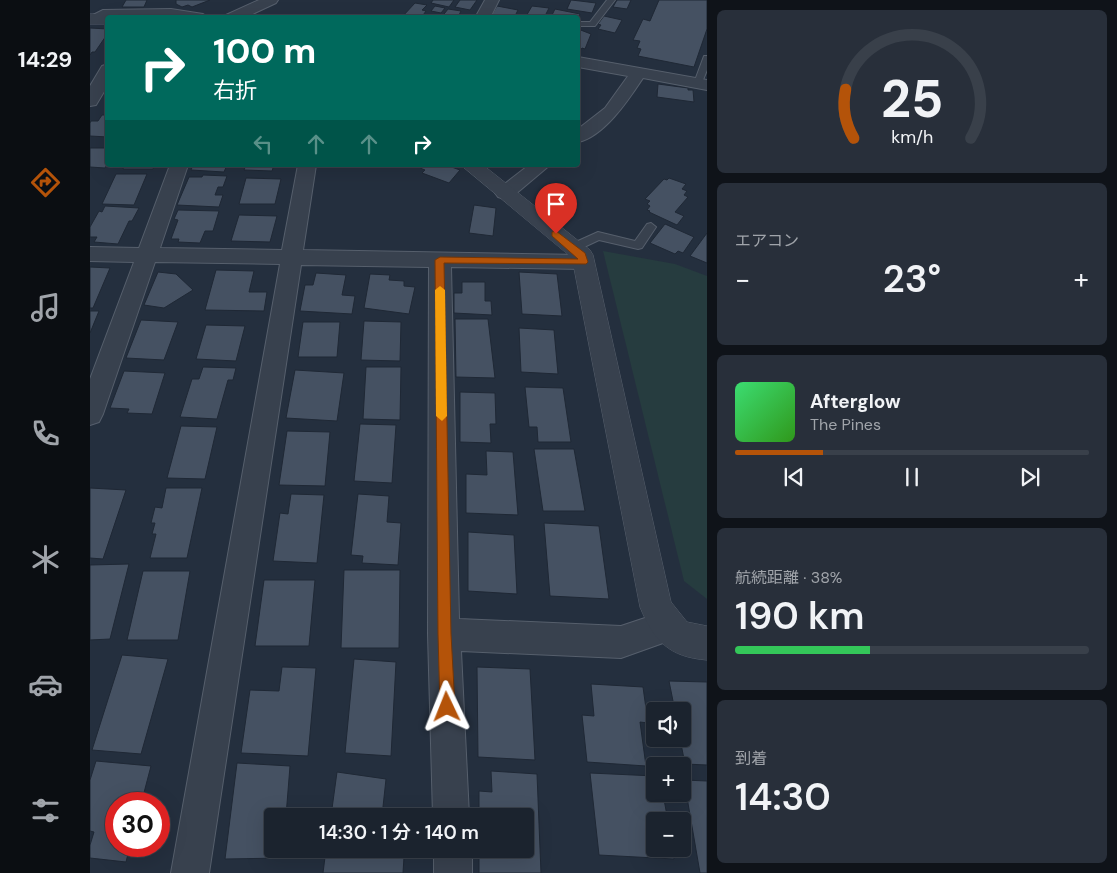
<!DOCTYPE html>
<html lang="ja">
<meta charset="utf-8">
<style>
:root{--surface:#1b232e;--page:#282f3a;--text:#f1f3f6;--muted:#a0a4aa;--line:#39404a;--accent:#b45309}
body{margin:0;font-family:"DM Sans","Noto Sans JP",sans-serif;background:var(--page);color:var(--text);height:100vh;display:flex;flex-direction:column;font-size:19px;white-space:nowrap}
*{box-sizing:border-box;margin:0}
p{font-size:16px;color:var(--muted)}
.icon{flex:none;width:28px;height:28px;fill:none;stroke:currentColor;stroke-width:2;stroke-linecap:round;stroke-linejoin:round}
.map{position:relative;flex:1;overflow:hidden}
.details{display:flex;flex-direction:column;gap:10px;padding:10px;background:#0f1319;width:410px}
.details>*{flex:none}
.top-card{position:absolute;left:15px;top:15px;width:475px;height:152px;border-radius:5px;box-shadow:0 5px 20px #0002,0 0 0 1px var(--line);background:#00695c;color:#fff;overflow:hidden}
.fabs{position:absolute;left:556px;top:702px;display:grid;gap:10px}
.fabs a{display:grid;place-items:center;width:45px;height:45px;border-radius:5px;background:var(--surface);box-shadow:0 5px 20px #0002,0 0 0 1px var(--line);font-size:25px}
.speed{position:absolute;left:15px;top:792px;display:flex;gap:10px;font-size:25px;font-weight:700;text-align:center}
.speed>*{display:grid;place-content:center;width:65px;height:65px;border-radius:50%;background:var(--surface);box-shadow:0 5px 20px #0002,0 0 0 1px var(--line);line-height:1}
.speed .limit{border:8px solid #d22;background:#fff;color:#111}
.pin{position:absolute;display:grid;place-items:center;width:42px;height:42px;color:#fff;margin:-51px -21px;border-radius:50% 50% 50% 0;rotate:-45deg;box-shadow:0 0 5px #0007}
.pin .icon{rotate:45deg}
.me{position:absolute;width:55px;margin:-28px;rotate:358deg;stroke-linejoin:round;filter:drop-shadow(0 0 4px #0008)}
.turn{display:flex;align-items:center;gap:18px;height:105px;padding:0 25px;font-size:22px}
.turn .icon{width:65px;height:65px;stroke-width:2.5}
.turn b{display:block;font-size:35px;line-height:42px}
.lanes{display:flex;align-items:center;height:48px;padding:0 25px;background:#0003;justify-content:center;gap:25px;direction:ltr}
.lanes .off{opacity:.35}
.big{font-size:38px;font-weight:600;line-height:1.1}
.details .widget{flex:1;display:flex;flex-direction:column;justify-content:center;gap:8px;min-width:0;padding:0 18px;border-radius:8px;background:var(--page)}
.details .dial{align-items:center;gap:0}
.dial svg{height:130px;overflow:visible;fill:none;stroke:var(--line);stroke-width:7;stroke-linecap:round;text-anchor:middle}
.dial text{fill:var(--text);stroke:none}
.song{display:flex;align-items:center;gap:15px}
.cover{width:60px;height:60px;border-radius:8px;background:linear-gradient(135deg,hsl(140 70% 55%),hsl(110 70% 35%))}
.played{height:5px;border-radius:2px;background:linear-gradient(90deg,var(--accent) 25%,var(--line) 25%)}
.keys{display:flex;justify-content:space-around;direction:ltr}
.heat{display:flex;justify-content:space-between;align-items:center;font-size:28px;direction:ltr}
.charge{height:8px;border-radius:4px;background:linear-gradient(90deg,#34c759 38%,var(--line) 0)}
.trip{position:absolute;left:174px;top:808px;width:270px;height:50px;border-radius:5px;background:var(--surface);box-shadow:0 5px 20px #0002,0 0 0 1px var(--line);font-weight:600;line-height:50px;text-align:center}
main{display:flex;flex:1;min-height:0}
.tabs{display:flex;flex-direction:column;width:90px;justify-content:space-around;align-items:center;background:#0b0e12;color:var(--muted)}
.tabs .icon{width:35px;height:35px}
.tabs .current{color:var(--accent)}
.tabs b{font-size:22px;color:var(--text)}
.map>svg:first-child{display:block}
</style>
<main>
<nav class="tabs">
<b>14:29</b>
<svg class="icon current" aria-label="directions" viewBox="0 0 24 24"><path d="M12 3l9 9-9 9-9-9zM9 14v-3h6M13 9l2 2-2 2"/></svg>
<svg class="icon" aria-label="music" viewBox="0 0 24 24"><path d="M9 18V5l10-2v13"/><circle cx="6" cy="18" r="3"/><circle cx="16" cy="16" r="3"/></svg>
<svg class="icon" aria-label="phone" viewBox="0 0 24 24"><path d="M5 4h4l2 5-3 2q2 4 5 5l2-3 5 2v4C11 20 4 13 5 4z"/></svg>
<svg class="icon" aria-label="climate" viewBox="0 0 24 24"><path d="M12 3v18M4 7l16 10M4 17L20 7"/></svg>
<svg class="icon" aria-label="car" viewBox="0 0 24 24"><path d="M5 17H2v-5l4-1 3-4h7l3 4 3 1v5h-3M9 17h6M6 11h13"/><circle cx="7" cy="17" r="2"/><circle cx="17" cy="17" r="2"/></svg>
<svg class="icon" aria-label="filters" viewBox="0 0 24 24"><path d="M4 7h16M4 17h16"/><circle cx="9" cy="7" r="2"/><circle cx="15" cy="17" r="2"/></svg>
</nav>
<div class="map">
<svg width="617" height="873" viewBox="0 0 617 873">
<rect width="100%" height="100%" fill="#242f3e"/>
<path fill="#263c3f" d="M513,251l72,13 32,12v323l-23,-18z"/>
<path fill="#455162" stroke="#1f2835" d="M36,0h21l-3,7h-22z
M86,0h34l-18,7 -4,-2 -6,2 -6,-3z
M343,0h21l-5,7 -18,-4z
M370,0h17l-7,10 -15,-3z
M481,0l9,1 16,2 -4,10 -25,-4z
M527,0h14l-4,9 -14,-2z
M569,0h48v29l-13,38 -56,-11 3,-7 -4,-1 3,-7 -7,-1 10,-21 7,2z
M325,3l12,2 -5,5 4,1 -5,7 -19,-1z
M345,6l10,2 -4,5 -10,-2z
M407,6l21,4 -4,8h-24z
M442,6l17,2 -5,10h-19z
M358,9l13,2 -2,4 12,2 -30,1z
M465,9l25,5 -2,4 -27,-1z
M514,16l18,4 -7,13 -17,-4 3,-4 -3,-1z
M0,28l18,1v4l-13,19h-3l-2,3z
M488,29l13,5 -6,15 -3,-1 -2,3h-2z
M568,84l30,4v2h5l1,12 -37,-5z
M12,115h6v22l-18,-1v-13l1,-2h7z
M0,148h18v15l-3,5 -15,-1z
M34,165h31l-2,4h-30z
M103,165h34l-3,7 -33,-2z
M156,165h28l-2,6 -28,-1z
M333,165h23l14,5 -11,13 -27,-10 3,-3 -5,-2z
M26,174h31l-13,31 -32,-1z
M113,175l24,1 -4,11h-5l-3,8h8l-4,12 -42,-2 12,-28h13z
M156,178l35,1 -6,25h-36z
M579,178l17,6 -4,5 5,2 -3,4 4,2 -13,15 9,4 -7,9 -28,-13 1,-1 -3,-1 3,-4 -3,-2 3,-3 -5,-2 19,-20 3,1z
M384,205l22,3 -3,28 -24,-3z
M15,206l34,2 -7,13h-3l-11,23 -24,-2 3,-5h-7v-10l9,-16 3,1z
M88,210l41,1 -6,20h-8l-5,12 -22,-1 1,-3h-8l7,-19 -4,-1z
M149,215l38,1 -7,26 -39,-1z
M575,224l29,13 -11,16 -5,-2 -3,3 -25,-11z
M617,233v30l-17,-7z
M0,267l20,1 -17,40h-3z
M126,270l38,1 -5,21h18l-3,19 -59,-1z
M68,272l18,2 17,16 -29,18 -20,-3z
M429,272l38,2 5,42 -40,-2z
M226,273l30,2 -4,20 13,1 -3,18 -52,-3 5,-26h8z
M280,274l20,1 -1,5 15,1v5l11,1 -6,27 -45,-6z
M372,282h23v19h6l1,14 -38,-2v-20h8z
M0,311h9l-9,22z
M365,319h33l7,59 -39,-1z
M51,320l37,2 -14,38 -38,-2z
M274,321l37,1 -1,39 -39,-1z
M213,322h37l-3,35h-39z
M116,325l39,1 -9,35 -40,-2z
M429,328l35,2 4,44 -37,-2z
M113,367l33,1 -3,12h-5l-11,39 -37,-2 12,-38h7z
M276,367h35l-1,53 -37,-1z
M205,370l49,3 -7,48 -51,-3z
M34,371l41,2 -13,41 -25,-1 2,-4 -19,-1z
M435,387l38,1 8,54h-33l-1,-15h-8z
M370,392l35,1 1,31h-6l1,19 -31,-1z
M270,424l36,1 -4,58 -38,-2z
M91,426l36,1 -12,52 -38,-1z
M197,431l43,1 -5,54 -46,-1z
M444,449h40l11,62h-42z
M396,451l27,1 5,63 -52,-2v-39l21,1z
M0,488l36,2 -23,69 -13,-1z
M76,488h36l-15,70h-37l6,-24h-4l3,-11h-4l4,-16 7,1z
M201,494l33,1 -7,68 -44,-2 7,-48 8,1z
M268,494l31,2 -2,26 14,1 -3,42 -36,-2 1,-7 -12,-1z
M454,523l55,3 10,73 -59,-3z
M378,532l46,3 3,59 -49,-3z
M39,564l-19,75 -20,1v-75z
M254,570h56l-1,78h-58z
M53,571h47l-12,69h-51z
M174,580h51l-6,66h-54z
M32,655l46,4 -27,95 -49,-4z
M264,659l42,3 -5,94 -46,-3z
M192,667l34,1 -8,88 -67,-3 9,-63 29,1z
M387,667l53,2 5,91 -57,-3z
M579,681l38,1v83l-22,-1 -5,-25h2v-28h-7z
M501,684l52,3 5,36 -8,-1 6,44 -59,-4 -5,-47 12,1z
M6,761l55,5 -10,38h-25v42h14l-4,16 -36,-4v-13l4,-13 -4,-1v-51z
M147,763l53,3 -4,50h-14v33h12l-1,9 -58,1z
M401,771l46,3 4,99h-62v-24h46v-33h-46v-25l13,1z
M247,772l49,7 -4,37h-51z
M500,773l65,3v18h8l5,27h-13v28h18l1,10 -75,-4z
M594,780l23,1v92h-7z
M236,849h52v4l26,4 -1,16h-80z"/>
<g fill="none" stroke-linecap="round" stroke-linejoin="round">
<g stroke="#565f6c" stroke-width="2">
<path id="service" d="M517,0h8l-20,26h-17v-4h12z
M614,56h3v14l-6,15h-6l-1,-2z
M561,223l5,4 -14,21 -4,1 -39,-9 -17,8 -5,-4 1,-3 20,-9 37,9 12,-17z"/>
</g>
<g stroke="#565f6c" stroke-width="2">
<path id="minor" d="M169,0h19l-2,3 -32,15h-20l2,-3z
M395,0h14l-9,18h-15z
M81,9l32,5 7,4h-102l-12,5 -6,-2 1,-5 12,-6z
M488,57l129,23v10l-64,-12c-14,21 -39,59 -65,64v-13l27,-21 23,-32 -50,-9z
M18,64v21l-12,20 -6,1v-20l12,-20z
M80,165h18l-28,83 122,2 16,-85h18l-13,85 280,5 8,2 3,5 -3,5 -8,2 -132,-2 8,352 162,7 45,-15 11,5 5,11 -5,11 -56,20 -160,-7 8,165h-36l-5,-182 1,-367 -128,-2 -92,608h-38l109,-609 -125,-2 -52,152 -4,8 -9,3v-46l44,-117 -44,-1v-14l49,1z
M439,165h21l-38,32 -7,2 -7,-2 -3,-4 3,-4z
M344,849h38v24h-38z"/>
</g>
<g stroke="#565f6c" stroke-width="1">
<path id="tertiary" d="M0,14h18l7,4h-7v6h-18z
M371,165h22l107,85 3,5 78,347 16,20 20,4v34c-38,-3 -53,-19 -67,-53l-68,-349z"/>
</g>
<use href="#service" fill="#38414e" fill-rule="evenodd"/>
<use href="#minor" fill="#38414e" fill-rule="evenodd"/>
<use href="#tertiary" fill="#38414e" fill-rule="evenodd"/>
</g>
<path fill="#b45309" stroke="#753606" d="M466,231l29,22 3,9 -2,2 -142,-1 7,371 4,73 -3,5 -5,2 -5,-2 -2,-5 -2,-73 -3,-374 5,-3 138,2 -26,-23v-4z"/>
<path fill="#f59e0b" d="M350,286l5,4 2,126 -5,5 -6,-5 -1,-126z"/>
</svg>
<div class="fabs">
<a><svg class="icon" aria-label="sound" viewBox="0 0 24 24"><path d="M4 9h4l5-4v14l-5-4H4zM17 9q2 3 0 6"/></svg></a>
<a>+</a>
<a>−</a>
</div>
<div class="speed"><div class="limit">30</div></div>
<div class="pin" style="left:466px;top:234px;background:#d93025"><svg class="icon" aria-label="arrive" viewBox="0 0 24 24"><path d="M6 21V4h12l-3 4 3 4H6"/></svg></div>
<svg class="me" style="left:357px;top:707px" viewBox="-20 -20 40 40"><path d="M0-17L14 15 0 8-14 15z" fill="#b45309" stroke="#fff" stroke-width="4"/></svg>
<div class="trip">14:30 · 1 分 · 140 m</div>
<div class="top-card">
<div class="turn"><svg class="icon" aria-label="right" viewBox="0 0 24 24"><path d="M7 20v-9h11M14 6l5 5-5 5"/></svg><div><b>100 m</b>右折</div></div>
<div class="lanes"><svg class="icon off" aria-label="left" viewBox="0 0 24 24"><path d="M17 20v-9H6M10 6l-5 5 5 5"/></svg><svg class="icon off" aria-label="ahead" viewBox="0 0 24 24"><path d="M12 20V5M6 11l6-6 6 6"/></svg><svg class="icon off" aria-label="ahead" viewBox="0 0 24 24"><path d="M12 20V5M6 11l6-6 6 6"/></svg><svg class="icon" aria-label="right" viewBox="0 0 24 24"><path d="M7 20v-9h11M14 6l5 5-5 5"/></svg></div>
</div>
</div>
<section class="details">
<div class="widget dial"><svg viewBox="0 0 100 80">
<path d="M14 69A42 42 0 1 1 86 69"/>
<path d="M14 69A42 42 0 0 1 9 39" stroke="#b45309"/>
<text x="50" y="56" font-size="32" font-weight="700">25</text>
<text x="50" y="72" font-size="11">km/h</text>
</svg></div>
<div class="widget"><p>エアコン</p>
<div class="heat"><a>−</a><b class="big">23°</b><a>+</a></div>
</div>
<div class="widget">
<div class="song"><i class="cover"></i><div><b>Afterglow</b><p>The Pines</p></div></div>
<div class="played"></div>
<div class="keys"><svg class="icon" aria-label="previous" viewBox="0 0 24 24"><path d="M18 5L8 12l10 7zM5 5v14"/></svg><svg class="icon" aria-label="pause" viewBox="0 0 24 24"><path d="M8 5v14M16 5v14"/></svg><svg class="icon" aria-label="next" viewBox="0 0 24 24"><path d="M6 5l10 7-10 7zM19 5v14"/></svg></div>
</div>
<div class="widget"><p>航続距離 · 38%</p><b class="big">190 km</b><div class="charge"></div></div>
<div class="widget"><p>到着</p><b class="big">14:30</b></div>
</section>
</main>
